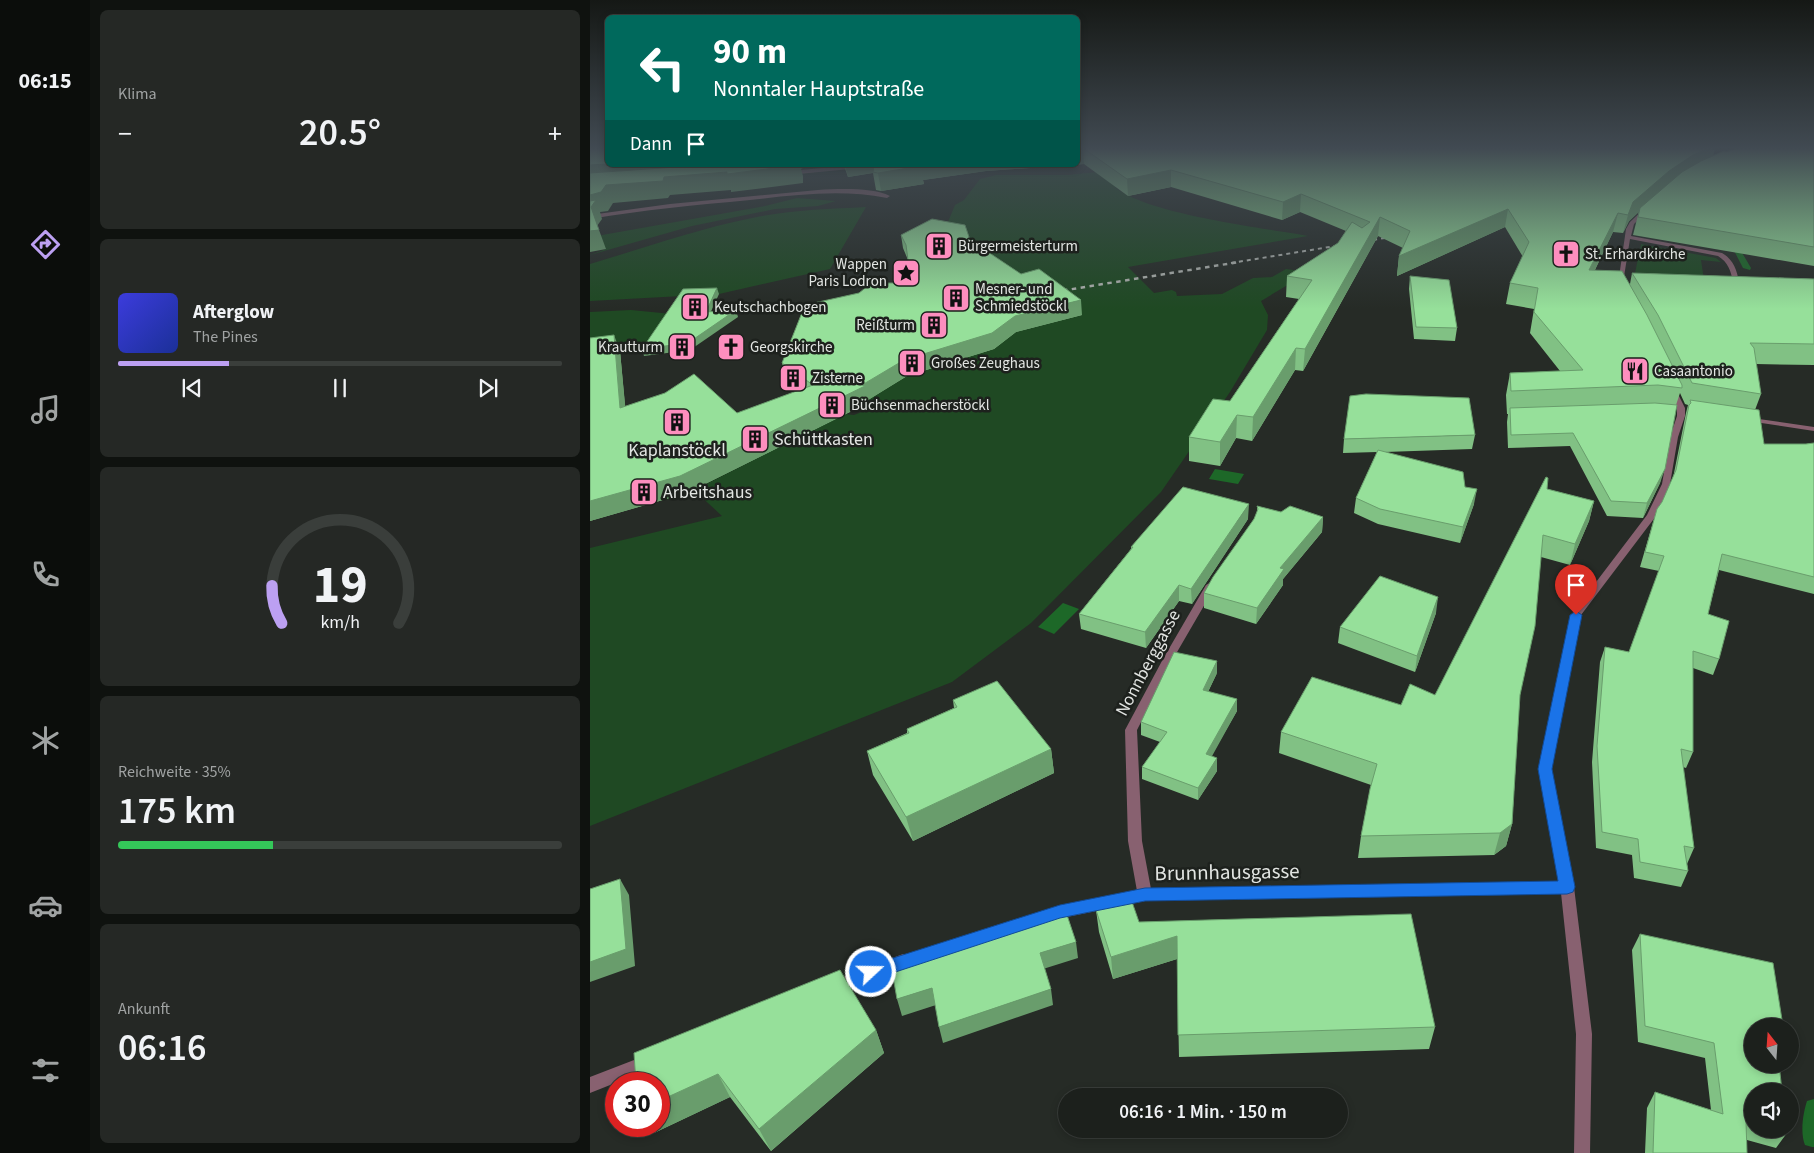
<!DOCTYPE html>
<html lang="de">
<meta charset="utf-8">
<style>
:root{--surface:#1c201c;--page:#252825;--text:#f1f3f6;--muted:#a0a3a3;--line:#3a3e3b;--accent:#bca0f2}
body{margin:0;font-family:"Source Sans 3",sans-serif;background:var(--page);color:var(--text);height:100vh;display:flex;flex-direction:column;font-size:19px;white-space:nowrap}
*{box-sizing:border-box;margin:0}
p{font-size:16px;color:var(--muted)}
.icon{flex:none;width:28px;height:28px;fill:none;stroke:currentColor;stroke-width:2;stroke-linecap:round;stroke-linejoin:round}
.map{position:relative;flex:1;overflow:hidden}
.side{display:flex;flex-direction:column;gap:10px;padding:10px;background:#0f120f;width:500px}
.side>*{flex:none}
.hud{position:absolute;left:15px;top:15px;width:475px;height:152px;border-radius:8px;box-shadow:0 2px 8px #0003,0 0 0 1px var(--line);background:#00695c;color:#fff;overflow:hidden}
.needle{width:32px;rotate:343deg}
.tools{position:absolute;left:1154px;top:1018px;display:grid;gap:10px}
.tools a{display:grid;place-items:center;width:55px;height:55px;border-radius:50%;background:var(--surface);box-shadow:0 2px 8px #0003,0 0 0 1px var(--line);font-size:25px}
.speed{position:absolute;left:15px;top:1072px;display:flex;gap:10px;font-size:25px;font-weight:700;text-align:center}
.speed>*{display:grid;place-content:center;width:65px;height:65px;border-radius:50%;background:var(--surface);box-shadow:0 2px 8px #0003,0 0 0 1px var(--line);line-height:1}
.speed .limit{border:8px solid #d22;background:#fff;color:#111}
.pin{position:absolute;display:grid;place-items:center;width:42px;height:42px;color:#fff;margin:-51px -21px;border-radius:50% 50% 50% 0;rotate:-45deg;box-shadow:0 0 5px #0007}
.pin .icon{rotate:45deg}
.me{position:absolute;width:55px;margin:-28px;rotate:69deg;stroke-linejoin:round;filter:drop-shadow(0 0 4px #0008)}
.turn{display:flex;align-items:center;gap:18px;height:105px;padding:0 25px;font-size:22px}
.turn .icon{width:65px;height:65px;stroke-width:2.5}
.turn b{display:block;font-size:35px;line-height:42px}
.then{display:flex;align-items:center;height:48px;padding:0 25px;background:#0003;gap:10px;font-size:19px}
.big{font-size:38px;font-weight:600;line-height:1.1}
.side .widget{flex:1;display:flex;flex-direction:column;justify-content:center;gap:8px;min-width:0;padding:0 18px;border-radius:8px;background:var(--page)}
.side .dial{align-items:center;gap:0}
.dial svg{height:130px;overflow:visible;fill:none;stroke:var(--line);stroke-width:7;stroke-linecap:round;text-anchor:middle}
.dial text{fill:var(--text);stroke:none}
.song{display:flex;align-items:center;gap:15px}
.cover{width:60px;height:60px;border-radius:8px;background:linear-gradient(135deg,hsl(240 70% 55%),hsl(230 70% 35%))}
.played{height:5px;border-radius:2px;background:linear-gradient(90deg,var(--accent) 25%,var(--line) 25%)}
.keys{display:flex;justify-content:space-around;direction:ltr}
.heat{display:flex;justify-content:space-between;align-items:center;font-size:28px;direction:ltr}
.charge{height:8px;border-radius:4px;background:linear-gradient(90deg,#34c759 35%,var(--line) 0)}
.trip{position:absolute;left:468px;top:1088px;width:290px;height:50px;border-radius:25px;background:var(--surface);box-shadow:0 2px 8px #0003,0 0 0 1px var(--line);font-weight:600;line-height:50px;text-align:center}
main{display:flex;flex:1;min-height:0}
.dock{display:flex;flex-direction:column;width:90px;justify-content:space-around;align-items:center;background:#0b0d0b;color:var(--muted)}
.dock .icon{width:35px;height:35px}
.dock .selected{color:var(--accent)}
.dock b{font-size:22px;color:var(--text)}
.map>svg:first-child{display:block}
</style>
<main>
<nav class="dock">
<b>06:15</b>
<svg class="icon selected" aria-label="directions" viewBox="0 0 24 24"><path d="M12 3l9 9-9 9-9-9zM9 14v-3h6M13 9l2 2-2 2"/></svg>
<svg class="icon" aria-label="music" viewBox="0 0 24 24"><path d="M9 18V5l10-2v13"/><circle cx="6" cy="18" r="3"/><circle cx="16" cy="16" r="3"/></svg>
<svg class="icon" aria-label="phone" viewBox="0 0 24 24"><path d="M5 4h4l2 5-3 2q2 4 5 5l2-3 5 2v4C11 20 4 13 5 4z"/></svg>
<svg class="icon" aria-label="climate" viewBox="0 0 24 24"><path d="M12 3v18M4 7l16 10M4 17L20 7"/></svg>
<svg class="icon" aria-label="car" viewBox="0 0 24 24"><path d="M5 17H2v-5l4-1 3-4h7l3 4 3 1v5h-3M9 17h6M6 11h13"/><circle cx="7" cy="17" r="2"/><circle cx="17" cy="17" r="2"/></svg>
<svg class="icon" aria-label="filters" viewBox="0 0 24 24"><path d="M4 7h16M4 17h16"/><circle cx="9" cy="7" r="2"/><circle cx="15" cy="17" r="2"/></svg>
</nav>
<section class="side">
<div class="widget"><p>Klima</p>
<div class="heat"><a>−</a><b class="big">20.5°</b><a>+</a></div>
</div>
<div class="widget">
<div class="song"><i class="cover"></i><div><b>Afterglow</b><p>The Pines</p></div></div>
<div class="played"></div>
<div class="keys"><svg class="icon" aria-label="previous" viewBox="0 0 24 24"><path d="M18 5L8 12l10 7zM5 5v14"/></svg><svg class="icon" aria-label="pause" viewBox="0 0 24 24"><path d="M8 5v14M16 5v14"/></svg><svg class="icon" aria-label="next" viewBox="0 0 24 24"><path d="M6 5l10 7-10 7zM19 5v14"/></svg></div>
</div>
<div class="widget dial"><svg viewBox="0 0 100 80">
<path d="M14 69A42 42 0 1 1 86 69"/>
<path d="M14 69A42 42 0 0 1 8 46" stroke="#bca0f2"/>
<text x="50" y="56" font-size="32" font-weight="700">19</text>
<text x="50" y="72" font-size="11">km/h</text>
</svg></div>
<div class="widget"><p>Reichweite · 35%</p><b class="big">175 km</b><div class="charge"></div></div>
<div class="widget"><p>Ankunft</p><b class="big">06:16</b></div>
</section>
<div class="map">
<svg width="1224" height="1153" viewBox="0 0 1224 1153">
<rect width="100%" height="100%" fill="#262b26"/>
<path fill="#1f4923" d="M756,148l-133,36 -98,3c31,27 149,41 193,49l-180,31 26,26 18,-3 4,2 1,4 45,-2 31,-16 19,-1 14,-8 15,2 5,3 -45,27 7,14 -1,15 -37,62 -69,100 -130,131 -79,59 -362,144v-278l132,-32 -28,-26 151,-76 9,1 15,-6 1,-5 -4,-3 41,-25 87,-27 22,-17 66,-17 -139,-81 12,-29 9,-5 16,-21 16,-4h71z
M207,198l39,3 -18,5 -43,3 -83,17 -102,29 16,-6 -15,-12 174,-31z
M276,207l-36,62 -111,25 -129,7v-37c54,-16 107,-35 162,-46 37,-8 76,-9 114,-11z
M1051,244l75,14 5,4 -20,-2 3,20 10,6 -81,-3z
M41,310l41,4 -4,28 -67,12h-11v-42z"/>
<path fill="#1d6828" d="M625,469l29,5 -6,10 -29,-5z
M473,603l16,6 -25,25 -16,-7z"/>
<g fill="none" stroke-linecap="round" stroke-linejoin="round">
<path fill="#1d6828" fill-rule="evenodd" d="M1141,237l3,2 17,29 -1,2 -7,-2 -15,-29z
M1224,1099v48h-2l-7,-2c-5,-12 -2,-32 2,-44z"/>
<path fill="#886170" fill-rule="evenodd" d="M268,165l2,3 -72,7 -3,-2 3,-2z
M228,190c20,-1 54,-3 72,6l-3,2c-46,-9 -91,-3 -137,2 -54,5 -107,10 -160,19v-4l80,-11z"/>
<path fill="#886170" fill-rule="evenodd" d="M1056,207l5,1 -17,16 -3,12 91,17c11,6 15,17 17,29l-5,6 -5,-1 4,-5c-2,-11 -5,-20 -15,-26l-88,-17 -7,44 -5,1 8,-55 4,-7z
M1079,388h6l10,20v8l-7,21 -8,47 -14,32 -75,99 -30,154 23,118 18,147 -2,119h-16l2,-119 -15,-141 -416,8 -93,19 -5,-2 -2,-4 2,-4 5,-2 85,-17 -9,-50 -3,-111 38,-71 43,-74 5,-3 5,3 -43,74 -36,71 5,111 9,48 408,-8 -20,-112 32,-154 76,-100 15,-31 8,-47 7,-21v-8l-9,-18z
M1155,417l69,10v4l-66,-10 -4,-2z
M313,954l5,2 2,5 -2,5 -73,28 -5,-2 -2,-5 2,-5z
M57,1055l6,3 2,5 -2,5 -63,25v-16z"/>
<path stroke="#adb1ad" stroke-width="2" stroke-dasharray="4 4" stroke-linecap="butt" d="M641,263l166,-27"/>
<path stroke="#adb1ad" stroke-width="2.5" stroke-dasharray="4.5 4.5" stroke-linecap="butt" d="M464,292l185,-30"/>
</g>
<path fill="#81c184" d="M488,148h637l-2,7 13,-3 88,-4v118l-181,-31 6,-24 -10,10 -6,12 -10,-1 -18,38 35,14 2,-11 182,6v86l-58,-1 5,30 -6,16 9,34h42l8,-1v151l-95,-24 -11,44 11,45 -6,16 -20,-7v84l-7,16 -3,-1 11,81 -7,16 1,7 -7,16 -47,-9 -2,-23 -36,-7 -4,-86 8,-100 5,-15 24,5 30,-81 -19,-4 17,-58 5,-7 11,-24 13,-65 2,-8 -3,-1 -5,-11 -4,12 -16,78 -17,35 -36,-2 -37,-70 -62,2 -1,-26 1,-8h-1l-1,-19 4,-22 50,-2 -30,-38 4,-24 -28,-5 4,-21 13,-26 -18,-30 -108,49 2,-20 4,-8 -25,-12 -75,135 -8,-1 -43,71 -16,-3 -16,28 -31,-5v-24l41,-36 69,-102 -13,-2 1,-21 51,-33 8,-12 -46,-19 -18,8 -111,-33 -43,9 -44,-32z
M252,165h231l-87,6 -63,9 1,4 -43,7 -5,-1 -3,-17 -25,4 -4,-11z
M311,235l69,5 112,75 -66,17 -22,17 -87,27 -39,24v3l-181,90 -97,28v-183l30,13 5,55 112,7 64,-23 -14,-11 -5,-16 77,-70 35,-10 14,-23 -5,-12z
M820,276l47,52 -2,13 -41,-2 -5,-50z
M885,435l-3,14 -87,3 80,35 9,17 -14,39 -82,-19 -24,-11 2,-15 21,-46 -34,1 1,-14z
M957,489l47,12 -5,20 -19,44 -29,-8 -21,138 -8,129 -6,22 -12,9 -136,3 3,-22 10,-51 -92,-32 2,-21 120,-27 34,-10z
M667,506l24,6 42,5 -1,15 -39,47v6l-27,39 -52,-16v-15l50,-74 3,-6z
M658,519l-56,85 -13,-3 -33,47 -65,-19 -2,-15 52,-65v-2z
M846,613l-21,59 -77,-29 2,-16z
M627,673l-9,19 29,7v12l-26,45 6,15 -19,29 -56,-21v-12l18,-25 -19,-7v-13z
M363,700l98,49 3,24 -141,68 -40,-66 -6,-24 40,-18v-4l47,-21z
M506,910l43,12 296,105 -6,22 -250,8 -2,-98 -64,20 -14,-47z
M1050,934l112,130h35l-7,9 -28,18v38h34l1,4 -11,15 -29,-8v13h-102l2,-45 8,-16 56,18 -6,-52 -67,-16 -6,-92z
M286,1030l8,23 -113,98 -41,-54 -76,36 5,-49z"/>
<path fill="#699d6c" d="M488,148h5l1,16 -6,1z
M1120,148h5l-3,13 -47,28 -36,32 -6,12 5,-18 5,-13 36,-31 24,-16z
M18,164v1h195v3l-2,1 2,7v7l-72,9v-2l-61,5 -2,3 -55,5 -5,8 -8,1 2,7 -5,7 -7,-11v-20l16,-10 -16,-2v-18z
M255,165h32l1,7 -30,5z
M328,165h155l-87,6 -63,9 1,4 -43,7 -3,-18z
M581,170v17l-43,9 -1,-17z
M711,194l-1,18 -18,8 1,-18z
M918,209l-3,18 -108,49 2,-20z
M1028,213l-5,19 -28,58 4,-20z
M790,217l-2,19 -75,135 2,-22z
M9,230l7,19 -16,3v-21z
M127,288l2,6 -11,24 -2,-6z
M491,300l1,15 -66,17 -22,17 -87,27 -39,24v3l-181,90 -97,28v-20l272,-116 42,-25 111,-44z
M146,310l2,7 -48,33 -46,6 -2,-7z
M24,335l6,16 7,74 -7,-17z
M706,348l-1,22 -43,71 1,-24z
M647,415l-1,23 -16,28v-24z
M1075,469l-5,14 -17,35 4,-15z
M887,489l-3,15 -14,39 3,-16z
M1004,501l-5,20 -19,44 5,-21z
M659,504l-1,15 -56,85 -1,-15z
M733,517l-1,15 -39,47v6l-27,39 1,-16 23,-40z
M589,585v16l-33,47 -1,-16z
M848,597l-2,16 -21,59 2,-16z
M627,661v12l-14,29v-12z
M647,699v12l-31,56v-13z
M461,749l3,24 -141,68 -7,-24z
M627,758v13l-19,29v-12z
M922,824l-6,22 -12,9 6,-22z
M30,879l9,16 6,71 -45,16v-20z
M587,936v23l-64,20 -2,-22z
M486,942l2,16 -35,11 -3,-16z
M342,988l4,17 -34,11 -5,-17z
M461,989l2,16 -110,38 -4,-16z
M286,1030l8,23 -113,98 -12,-22z
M128,1074l12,23 -76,36 -5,-7h10v-25z"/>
<path fill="#96e09a" stroke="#699d6c" d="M0,148h18v16l-18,1z
M493,148h627l-17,7 -24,16 -36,31 -5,13 -10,-2 -29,57 33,1 25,44 35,70v3l-24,-3 -147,6 -1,-18 73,-3 -49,-58 4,-24 -28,-5 19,-41 -21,-33 -109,47 11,-25 -30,-14 -75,132 -9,-1 -43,69 -16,-2 -17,27 -31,-5 24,-38 17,2 82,-121 -25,-4 51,-33 14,-21 10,6 8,-6 -69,-28 -18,8 -112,-32 -44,9z
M1148,148h76v99l-176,-30 2,-9 42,-36 19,-11 23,-10 2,1z
M115,165h94l-72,9v-2l-63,5 -1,4 -57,4 -5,7 -11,3v-22z
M284,165h46l1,1 -43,7 -5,-1z
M6,200l-5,7 8,23 -9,1v-30z
M342,219l33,6 5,15 51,34 18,-5 42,31 -66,16 -23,17 -88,27 -42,25 3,1 -185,90 -90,25v-163l24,-3 6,73 45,-15 29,-19 43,39 76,-28 -31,-22 23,-58 54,-12 10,-8 8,-2h17l14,-23 -2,-15 -5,-10z
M1042,273l182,6v65l-64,-1 4,5 7,46 -69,-11 -34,-68z
M820,276l39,4 8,48 -41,-1z
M127,288l-11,24 30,-2 -48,33 -46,6 41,-60z
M776,394l103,4 6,37 -131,4 6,-43z
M1100,400l69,10 5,34h42l8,-1v134l-92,-23 -14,60 21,7 -10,38 -26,-8v101l-12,-3 13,99 -10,-2 4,25 -48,-9 -2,-23 -36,-7 -5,-86 8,-99 24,5 35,-96 -19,-4 12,-43 5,-7 14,-32 13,-65 2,-2z
M1065,403l22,2 -12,64 -18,34 -36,-2 -38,-68 -62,2 -1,-27z
M788,450l85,22 2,15 12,2 -14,38 -83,-18 -24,-11z
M956,477l2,1 -1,11 47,12 -19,43 -32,-9 -8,91 -15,69 -8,129 -12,9 -139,3 9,-47 7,-25 -96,-32 31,-55 89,28 9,-21 25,11z
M593,487l66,17 -58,85 -12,-4 -34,47 -66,-18 54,-67h-2z
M667,506l24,6 9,-6 33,11 -43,51 4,1 -27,39 -53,-15 9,-16 41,-58 4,-10z
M790,576l58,21 -21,59 -77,-29z
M584,652l43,9 -14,29 34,9 -31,55 11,4 -19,30 -56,-21 25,-35 -26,-10z
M407,681l54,68 -145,68 -39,-66 42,-18 -2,-4 50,-22 -4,-7z
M30,879l6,70 -36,13v-73z
M541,899l8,23 272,-8 24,113 -257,8 -1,-99 -66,21 -15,-47z
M474,906l12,36 -36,11 11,36 -112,38 -7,-39 -35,11 -7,-39z
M1050,934l133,29 10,63h-31v38h27l3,27h-30v33l-6,-2 1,31h-94l2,-61 68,22 -9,-71 -69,-17z
M250,970l36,60 -117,99 -41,-55 -59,27v-17h-23l-2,-31z
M1181,1129h15l1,4z"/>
<linearGradient id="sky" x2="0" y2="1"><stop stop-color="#151815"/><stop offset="0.48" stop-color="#414a52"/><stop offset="1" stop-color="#414a52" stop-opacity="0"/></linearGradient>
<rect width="1224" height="309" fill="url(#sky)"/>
<path fill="#1a73e8" stroke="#114b97" d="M986,611l6,4 -30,154 23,118 -2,5 -6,2 -422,7 -85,17 -189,62 -6,-2 -2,-6 2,-5 6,-2 189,-60 85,-17 413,-7 -20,-112 32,-154z"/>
<defs>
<g id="building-square" transform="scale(1.4375)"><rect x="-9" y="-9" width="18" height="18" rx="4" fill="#fd8ebe" stroke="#1d211d"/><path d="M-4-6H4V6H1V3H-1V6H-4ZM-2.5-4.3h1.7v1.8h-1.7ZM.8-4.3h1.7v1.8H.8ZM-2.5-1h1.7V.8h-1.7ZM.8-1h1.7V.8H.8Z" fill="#111"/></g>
<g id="church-square" transform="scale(1.4375)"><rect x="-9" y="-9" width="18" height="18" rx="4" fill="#fd8ebe" stroke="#1d211d"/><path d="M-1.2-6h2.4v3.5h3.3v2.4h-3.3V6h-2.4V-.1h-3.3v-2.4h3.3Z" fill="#111"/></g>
<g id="sight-square" transform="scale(1.4375)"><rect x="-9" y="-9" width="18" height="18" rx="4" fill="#fd8ebe" stroke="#1d211d"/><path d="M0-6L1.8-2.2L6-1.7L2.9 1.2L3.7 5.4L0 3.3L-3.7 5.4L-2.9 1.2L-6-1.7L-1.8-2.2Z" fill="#111"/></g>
<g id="restaurant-square" transform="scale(1.4375)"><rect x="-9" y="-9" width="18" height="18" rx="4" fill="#fd8ebe" stroke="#1d211d"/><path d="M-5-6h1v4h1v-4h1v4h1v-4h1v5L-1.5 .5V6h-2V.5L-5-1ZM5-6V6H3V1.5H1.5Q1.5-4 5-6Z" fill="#111"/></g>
</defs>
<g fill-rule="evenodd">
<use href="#building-square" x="349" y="246"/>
<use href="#church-square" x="976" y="254"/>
<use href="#sight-square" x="316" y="273"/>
<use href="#building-square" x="366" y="298"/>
<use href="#building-square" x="105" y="307"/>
<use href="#building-square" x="344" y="325"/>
<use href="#building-square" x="92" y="347"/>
<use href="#church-square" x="141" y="347"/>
<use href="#building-square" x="322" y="363"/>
<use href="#restaurant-square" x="1045" y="371"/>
<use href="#building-square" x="203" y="378"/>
<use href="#building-square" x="242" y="405"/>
<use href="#building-square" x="87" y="422"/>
<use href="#building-square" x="165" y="439"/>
<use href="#building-square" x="54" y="492"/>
</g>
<g text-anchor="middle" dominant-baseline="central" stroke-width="5" stroke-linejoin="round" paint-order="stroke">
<g font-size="15" fill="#e2e5e2" stroke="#1d211d" text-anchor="start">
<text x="368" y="246">Bürgermeisterturm</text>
<text x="995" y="254">St. Erhardkirche</text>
<text x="297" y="264" text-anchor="end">Wappen<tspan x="297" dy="17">Paris Lodron</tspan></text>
<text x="385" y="289">Mesner- und<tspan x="385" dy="17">Schmiedstöckl</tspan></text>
<text x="124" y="307">Keutschachbogen</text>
<text x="325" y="325" text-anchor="end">Reißturm</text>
<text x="73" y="347" text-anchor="end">Krautturm</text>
<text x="160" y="347">Georgskirche</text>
<text x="341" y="363">Großes Zeughaus</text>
<text x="1064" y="371">Casaantonio</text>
<text x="222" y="378">Zisterne</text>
<text x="261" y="405">Büchsenmacherstöckl</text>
</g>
<g font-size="18" fill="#e2e5e2" stroke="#1d211d" text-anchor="start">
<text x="184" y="439">Schüttkasten</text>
<text x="87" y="450" text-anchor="middle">Kaplanstöckl</text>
<text x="73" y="492">Arbeitshaus</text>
</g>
<g font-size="18" fill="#e2e5e2" stroke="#1d211d">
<text transform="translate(558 663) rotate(-62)">Nonnberggasse</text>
</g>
<g font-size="21" fill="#e2e5e2" stroke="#1d211d">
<text transform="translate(637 872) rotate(-1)">Brunnhausgasse</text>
</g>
</g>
</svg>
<div class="tools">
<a><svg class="needle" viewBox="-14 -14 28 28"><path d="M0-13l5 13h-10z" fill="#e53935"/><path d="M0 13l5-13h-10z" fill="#a0a3a3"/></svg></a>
<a><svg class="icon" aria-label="sound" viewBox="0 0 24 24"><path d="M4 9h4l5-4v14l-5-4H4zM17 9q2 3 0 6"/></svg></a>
</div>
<div class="speed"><div class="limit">30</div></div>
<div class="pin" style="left:986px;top:615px;background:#d93025"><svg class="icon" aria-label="arrive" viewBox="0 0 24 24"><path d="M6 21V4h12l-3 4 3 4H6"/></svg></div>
<svg class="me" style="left:281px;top:972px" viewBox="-20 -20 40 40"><circle r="17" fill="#1a73e8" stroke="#fff" stroke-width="3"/><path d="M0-11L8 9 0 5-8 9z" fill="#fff"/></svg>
<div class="trip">06:16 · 1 Min. · 150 m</div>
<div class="hud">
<div class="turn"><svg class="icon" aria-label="left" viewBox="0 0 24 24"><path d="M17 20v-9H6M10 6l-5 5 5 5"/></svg><div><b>90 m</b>Nonntaler Hauptstraße</div></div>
<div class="then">Dann<svg class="icon" aria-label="arrive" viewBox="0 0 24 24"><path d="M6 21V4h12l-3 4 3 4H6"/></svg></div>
</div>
</div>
</main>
